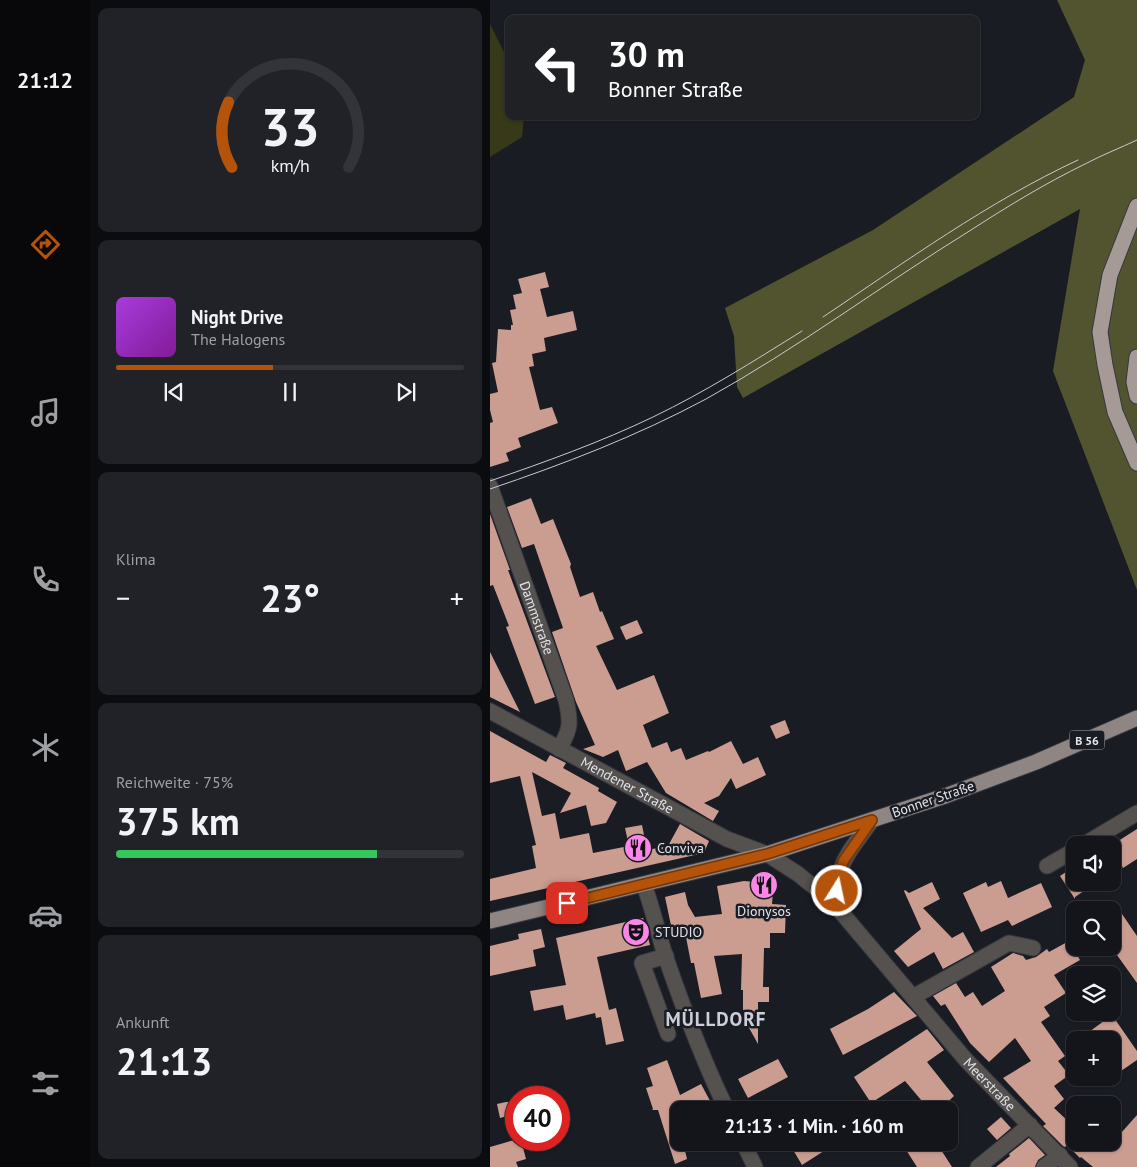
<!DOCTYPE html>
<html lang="de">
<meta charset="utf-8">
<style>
:root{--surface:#14151b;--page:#212228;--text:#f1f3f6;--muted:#9d9fa3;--line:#33343a;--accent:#b45309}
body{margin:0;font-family:"PT Sans",sans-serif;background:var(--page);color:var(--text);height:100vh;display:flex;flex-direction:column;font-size:19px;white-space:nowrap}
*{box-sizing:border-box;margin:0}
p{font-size:16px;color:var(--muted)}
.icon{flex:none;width:28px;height:28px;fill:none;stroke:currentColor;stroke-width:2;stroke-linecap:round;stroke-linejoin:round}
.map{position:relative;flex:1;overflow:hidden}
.side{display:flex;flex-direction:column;gap:8px;padding:8px;background:#0b0c0f;width:400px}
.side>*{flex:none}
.guide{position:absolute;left:15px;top:15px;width:475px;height:105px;border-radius:10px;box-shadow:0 1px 4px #0004,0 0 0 1px var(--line);background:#202124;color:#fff;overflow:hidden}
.controls{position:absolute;left:576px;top:836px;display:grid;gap:10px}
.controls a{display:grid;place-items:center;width:55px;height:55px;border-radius:10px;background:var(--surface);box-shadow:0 1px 4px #0004,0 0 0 1px var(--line);font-size:25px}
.speed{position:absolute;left:15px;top:1086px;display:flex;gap:10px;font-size:25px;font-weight:700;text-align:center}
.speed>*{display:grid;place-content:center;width:65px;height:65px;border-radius:50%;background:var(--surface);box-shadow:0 1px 4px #0004,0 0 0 1px var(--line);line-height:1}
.speed .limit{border:8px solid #d22;background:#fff;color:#111}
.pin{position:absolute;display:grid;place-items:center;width:42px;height:42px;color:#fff;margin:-21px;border-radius:10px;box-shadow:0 2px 8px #0006}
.me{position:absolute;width:55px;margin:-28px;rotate:10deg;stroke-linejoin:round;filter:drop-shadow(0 0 4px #0008)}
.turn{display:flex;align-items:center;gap:18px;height:105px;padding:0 20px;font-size:22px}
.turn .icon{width:65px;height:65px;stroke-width:2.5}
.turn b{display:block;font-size:35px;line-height:42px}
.big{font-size:38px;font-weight:800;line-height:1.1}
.side .tile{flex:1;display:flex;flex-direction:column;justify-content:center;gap:8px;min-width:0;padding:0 18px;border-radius:10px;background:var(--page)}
.side .dial{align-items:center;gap:0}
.dial svg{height:130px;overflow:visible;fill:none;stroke:var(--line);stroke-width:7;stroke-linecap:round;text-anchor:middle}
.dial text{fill:var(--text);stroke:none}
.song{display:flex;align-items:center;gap:15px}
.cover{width:60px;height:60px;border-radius:8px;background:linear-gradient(135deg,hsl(280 70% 55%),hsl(290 70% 35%))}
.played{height:5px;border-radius:2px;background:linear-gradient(90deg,var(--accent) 45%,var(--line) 45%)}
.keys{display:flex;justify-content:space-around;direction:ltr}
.heat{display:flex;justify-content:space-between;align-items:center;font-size:28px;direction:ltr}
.charge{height:8px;border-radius:4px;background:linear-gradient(90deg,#34c759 75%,var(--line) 0)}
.trip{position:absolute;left:180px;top:1101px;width:288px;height:50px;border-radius:10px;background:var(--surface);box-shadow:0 1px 4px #0004,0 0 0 1px var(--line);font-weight:800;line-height:50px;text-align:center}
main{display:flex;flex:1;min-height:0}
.tabs{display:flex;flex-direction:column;width:90px;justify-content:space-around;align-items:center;background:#08080b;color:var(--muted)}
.tabs .icon{width:35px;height:35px}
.tabs .on{color:var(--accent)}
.tabs b{font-size:22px;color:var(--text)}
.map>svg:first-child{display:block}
</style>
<main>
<nav class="tabs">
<b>21:12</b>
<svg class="icon on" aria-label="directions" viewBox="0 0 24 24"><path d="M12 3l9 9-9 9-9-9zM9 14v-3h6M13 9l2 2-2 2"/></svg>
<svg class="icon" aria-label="music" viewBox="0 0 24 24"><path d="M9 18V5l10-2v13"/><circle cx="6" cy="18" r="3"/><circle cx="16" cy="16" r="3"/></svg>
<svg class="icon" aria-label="phone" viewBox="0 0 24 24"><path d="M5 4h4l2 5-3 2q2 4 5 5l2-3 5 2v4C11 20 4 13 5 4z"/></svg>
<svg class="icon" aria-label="climate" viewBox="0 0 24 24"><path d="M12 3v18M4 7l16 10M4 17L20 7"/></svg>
<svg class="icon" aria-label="car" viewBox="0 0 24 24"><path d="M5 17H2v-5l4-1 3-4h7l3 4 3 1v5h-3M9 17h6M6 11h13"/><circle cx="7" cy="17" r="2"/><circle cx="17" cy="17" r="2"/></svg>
<svg class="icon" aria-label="filters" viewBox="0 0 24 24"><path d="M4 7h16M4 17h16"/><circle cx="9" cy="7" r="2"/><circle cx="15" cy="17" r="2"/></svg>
</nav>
<section class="side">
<div class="tile dial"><svg viewBox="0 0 100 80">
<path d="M14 69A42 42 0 1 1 86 69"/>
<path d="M14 69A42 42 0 0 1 12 29" stroke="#b45309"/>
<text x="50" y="56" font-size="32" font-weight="700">33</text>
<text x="50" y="72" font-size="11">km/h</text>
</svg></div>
<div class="tile">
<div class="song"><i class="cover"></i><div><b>Night Drive</b><p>The Halogens</p></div></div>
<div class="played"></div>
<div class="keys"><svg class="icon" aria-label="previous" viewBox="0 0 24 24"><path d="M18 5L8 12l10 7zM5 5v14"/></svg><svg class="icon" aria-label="pause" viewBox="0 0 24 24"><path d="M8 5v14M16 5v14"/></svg><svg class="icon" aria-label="next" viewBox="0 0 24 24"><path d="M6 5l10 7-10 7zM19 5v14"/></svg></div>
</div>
<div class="tile"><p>Klima</p>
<div class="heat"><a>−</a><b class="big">23°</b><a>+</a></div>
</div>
<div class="tile"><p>Reichweite · 75%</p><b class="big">375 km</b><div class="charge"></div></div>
<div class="tile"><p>Ankunft</p><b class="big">21:13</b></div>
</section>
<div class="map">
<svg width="647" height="1167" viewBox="0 0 647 1167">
<rect width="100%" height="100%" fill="#1a1c24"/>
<path fill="#373918" d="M0,24l19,38v54h15l-2,21 -32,20z"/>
<path fill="#51542e" d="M567,0h80v590l-84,-219 27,-162 -337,189 -6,-11 -3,-51 -9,-28 148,-78 201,-133 11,-37z"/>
<path fill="#cb9d91" d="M55,272l4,15 -9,2 7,28 26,-6 4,19 -33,8 2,13 -14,3 2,12 -5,1 11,43 12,-3 6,16 -40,15 3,9 -15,6 3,8 -19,6v-44l3,-1 -3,-12v-16l8,-2 -6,-29 4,-1 2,-33 13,1v-5h2l-3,-15 6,-1 -3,-14 9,-2 -4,-14z
M41,498l10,26 12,-5 18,45 -1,3 10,30 13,-5 7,20 2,-1 12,28 -18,7 21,44 37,-15 15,38 -26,12 9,23 15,-6 4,10 10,-4 5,12 22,-9 1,1 22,-11 12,23 15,-7 8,18 -30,14 -5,-11 -12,18 -15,7 15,8 -6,10 -47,-28 -19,-31 -21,9 -8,-21 -15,7 -20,-8 12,-4 -19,-43 -24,-70 11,-4 -29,-84 -12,4 -15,-41z
M0,514l20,56h-2l47,127 -20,7 -29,-77 3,-1 -16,-41 -3,1z
M147,620l6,13 -17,7 -6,-13z
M0,652l30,60 -30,-15z
M295,720l5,13 -14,6 -6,-13z
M0,731l56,31 4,-7 16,8 -3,5 36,20 -1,3 19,11 -11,21 -15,3 -5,-21 -26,8 11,-20 -39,-21 10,44 13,-3 5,26 29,-6 4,20 36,-7 -4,-18 17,-3 5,25 21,-4 12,-22 29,17 -5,12 -214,48v-22l46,-11 -4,-22 4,-1 -16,-69 -30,7z
M647,829v30l-14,9 -1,-2 -10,7v-28z
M585,866v16h22l-22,15v2l-15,-23z
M266,877l18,1 -2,26 14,1 -1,28h-15v15h-6l-1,39h6v15h-11v42l-15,-27v-27h-2l1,-36 -28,2 8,38 -21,4 -7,-35h-3l-6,-31 -12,3 -8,-38 20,-5 3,13 7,12 27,-3 -5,-28 27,-5 11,1z
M511,881l7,17 33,-15 11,24 -40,19 -4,-6 -27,12 -18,-39 23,-11 2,5z
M442,882l8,17 -17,9 29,30 11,-6 11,20 -31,17 -9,-17 -26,15 -14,-16 27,-22 -17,-38 1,-1 4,3z
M632,914l15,22v47l-25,-35v-28z
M153,918l7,27 -53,12 12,53 7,-2 8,33 -18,4 -5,-28 -5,1 -1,-5 -29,7 -3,-15 -29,6 -4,-20 36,-6 -10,-47z
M51,929l4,18 -12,3 3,16 -46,10v-30l29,-7 -1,-5z
M579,941l11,19 -26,15 12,18 -22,14 6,9 -9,6 24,34 -7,5 11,14 -15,11 10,13 -10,9 15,14 -4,5 10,9v3l-5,3h43l24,-27v52h-44l-12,-10 -1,1 -13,-13 -2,2 -2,-1 -20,-20 3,-2 -43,-46 28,-17 -16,-23 -26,24 -19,-19 -25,-39 -4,2 -8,-10 23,-13 9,14 8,-5 9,14 23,-15 -14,-24 22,-14 10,3 3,4 10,-3 11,-8 2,3z
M404,992l23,24 -74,39 -13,-26 38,-20z
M622,1015l25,36v9l-19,13 -6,-8v-25h-17l-6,-8z
M437,1029l17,21 -17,12 27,34 -15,14 -6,-7 -6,4 -22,-26 -34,22 -17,-26z
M288,1059l10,18 -40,21 -10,-19z
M177,1060l13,35 21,-11 14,26h-36v32h4l4,17 -12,5 -17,-54h-6l1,-1 -7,-21 7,-2 -6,-18z
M16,1102h5l3,12 -14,4 -3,-14z
M511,1117l10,11 -14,12 -10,-11z
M539,1138l16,17 -7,5 -3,7h-39l14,-11 -1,-2z
M24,1140h7l5,19 -10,3 2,5h-28v-20z
M311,1142h37l-36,23 -10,-17z
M411,1142h35l16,25h-35z"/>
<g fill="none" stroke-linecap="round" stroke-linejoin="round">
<g stroke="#363840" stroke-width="17">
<g id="minor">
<path id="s1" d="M0,486l76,214c5,23 5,29 -7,49"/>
<path id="s2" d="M0,711l237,128 40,15 31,20 26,21 17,17 125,148 104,107"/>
<path d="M593,845l54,-32"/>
<path d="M557,866l28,-16"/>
<path d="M154,885c9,24 14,49 22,73 18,52 37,103 61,152"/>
<path d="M351,912c-9,-47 6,-56 31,-92"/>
<path d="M176,956l-24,7 26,71"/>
<path d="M423,997l96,-54 24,5"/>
<path d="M253,1142l12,25"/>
<path d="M488,1167l52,-42"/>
<path d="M554,1167l16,-12"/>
</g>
</g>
<g stroke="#363840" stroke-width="17">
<path id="major" d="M0,921l277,-67 178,-58 91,-34 101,-44"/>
</g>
<g stroke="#363840" stroke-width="17">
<path id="highway" d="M647,206l-27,69 -10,57 5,33 10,47 22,51
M647,357l-3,25 3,14"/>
</g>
<use href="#minor" stroke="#55514f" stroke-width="15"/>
<use href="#major" stroke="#8f8582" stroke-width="15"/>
<use href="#highway" stroke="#a69a96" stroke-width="15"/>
<path stroke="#c8cad0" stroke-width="1" d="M333,317c82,-55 165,-115 255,-157
M0,481c55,-19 111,-39 163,-64 52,-25 101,-56 149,-86
M0,489c74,-25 147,-53 216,-90 92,-51 176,-114 265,-169 37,-24 75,-47 114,-66 17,-9 35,-16 52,-24"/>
</g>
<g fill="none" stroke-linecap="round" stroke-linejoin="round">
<g stroke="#753606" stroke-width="12">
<path id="route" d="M77,903l200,-49 105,-34 -28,40 -6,15 -1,16"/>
</g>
<use href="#route" stroke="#b45309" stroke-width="9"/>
</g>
<defs>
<g id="restaurant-disc" transform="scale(1.4375)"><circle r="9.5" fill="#fa87e7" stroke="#1a1c24"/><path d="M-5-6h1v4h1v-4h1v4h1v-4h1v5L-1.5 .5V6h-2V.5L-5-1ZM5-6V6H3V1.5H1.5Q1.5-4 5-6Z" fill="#111"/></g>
<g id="theatre-disc" transform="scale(1.4375)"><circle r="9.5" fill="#fa87e7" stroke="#1a1c24"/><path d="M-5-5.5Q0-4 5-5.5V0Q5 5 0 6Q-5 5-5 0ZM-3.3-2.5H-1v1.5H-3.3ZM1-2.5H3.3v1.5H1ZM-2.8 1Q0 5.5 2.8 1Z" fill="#111"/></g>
</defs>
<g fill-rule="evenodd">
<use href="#restaurant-disc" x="148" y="848"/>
<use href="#restaurant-disc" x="274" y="885"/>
<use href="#theatre-disc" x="146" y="932"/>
</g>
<g text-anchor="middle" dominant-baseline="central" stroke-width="5" stroke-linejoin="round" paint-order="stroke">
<rect fill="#1a1c24" stroke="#a6a7ae" stroke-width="1" x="579.5" y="730.5" width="35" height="19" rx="4"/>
<g font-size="12" font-weight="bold" fill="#e2e3e9">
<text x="597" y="740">B 56</text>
</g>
<g font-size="14" fill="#e2e3e9" stroke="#1a1c24">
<text stroke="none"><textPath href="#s1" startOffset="140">Dammstraße</textPath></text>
<text stroke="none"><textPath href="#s2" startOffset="156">Mendener Straße</textPath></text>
<text transform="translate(443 799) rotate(-19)">Bonner Straße</text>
<text stroke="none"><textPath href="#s2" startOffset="634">Meerstraße</textPath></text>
</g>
<g font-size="14" fill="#e2e3e9" stroke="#1a1c24" text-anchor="start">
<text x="167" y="848">Conviva</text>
<text x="274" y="911" text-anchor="middle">Dionysos</text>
<text x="165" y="932">STUDIO</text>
</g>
<g font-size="19" font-weight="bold" letter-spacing="1" fill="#ccced9" stroke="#1a1c24">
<text x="226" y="1019">MÜLLDORF</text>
</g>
</g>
</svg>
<div class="controls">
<a><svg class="icon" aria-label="sound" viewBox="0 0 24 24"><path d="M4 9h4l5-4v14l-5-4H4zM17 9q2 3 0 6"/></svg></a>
<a><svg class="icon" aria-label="search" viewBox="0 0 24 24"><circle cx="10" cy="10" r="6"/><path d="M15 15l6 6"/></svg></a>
<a><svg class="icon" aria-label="layers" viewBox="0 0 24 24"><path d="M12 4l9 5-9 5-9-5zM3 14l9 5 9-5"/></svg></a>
<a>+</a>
<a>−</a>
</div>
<div class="speed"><div class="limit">40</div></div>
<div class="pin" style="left:77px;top:903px;background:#d93025"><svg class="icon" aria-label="arrive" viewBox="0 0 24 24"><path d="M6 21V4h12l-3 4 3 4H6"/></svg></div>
<svg class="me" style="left:347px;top:891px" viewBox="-20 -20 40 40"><circle r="17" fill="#b45309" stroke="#fff" stroke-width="3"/><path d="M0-11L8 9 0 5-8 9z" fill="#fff"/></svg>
<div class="trip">21:13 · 1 Min. · 160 m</div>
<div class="guide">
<div class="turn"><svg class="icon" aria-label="left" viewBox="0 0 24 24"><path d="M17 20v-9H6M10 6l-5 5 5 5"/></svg><div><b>30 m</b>Bonner Straße</div></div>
</div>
</div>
</main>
